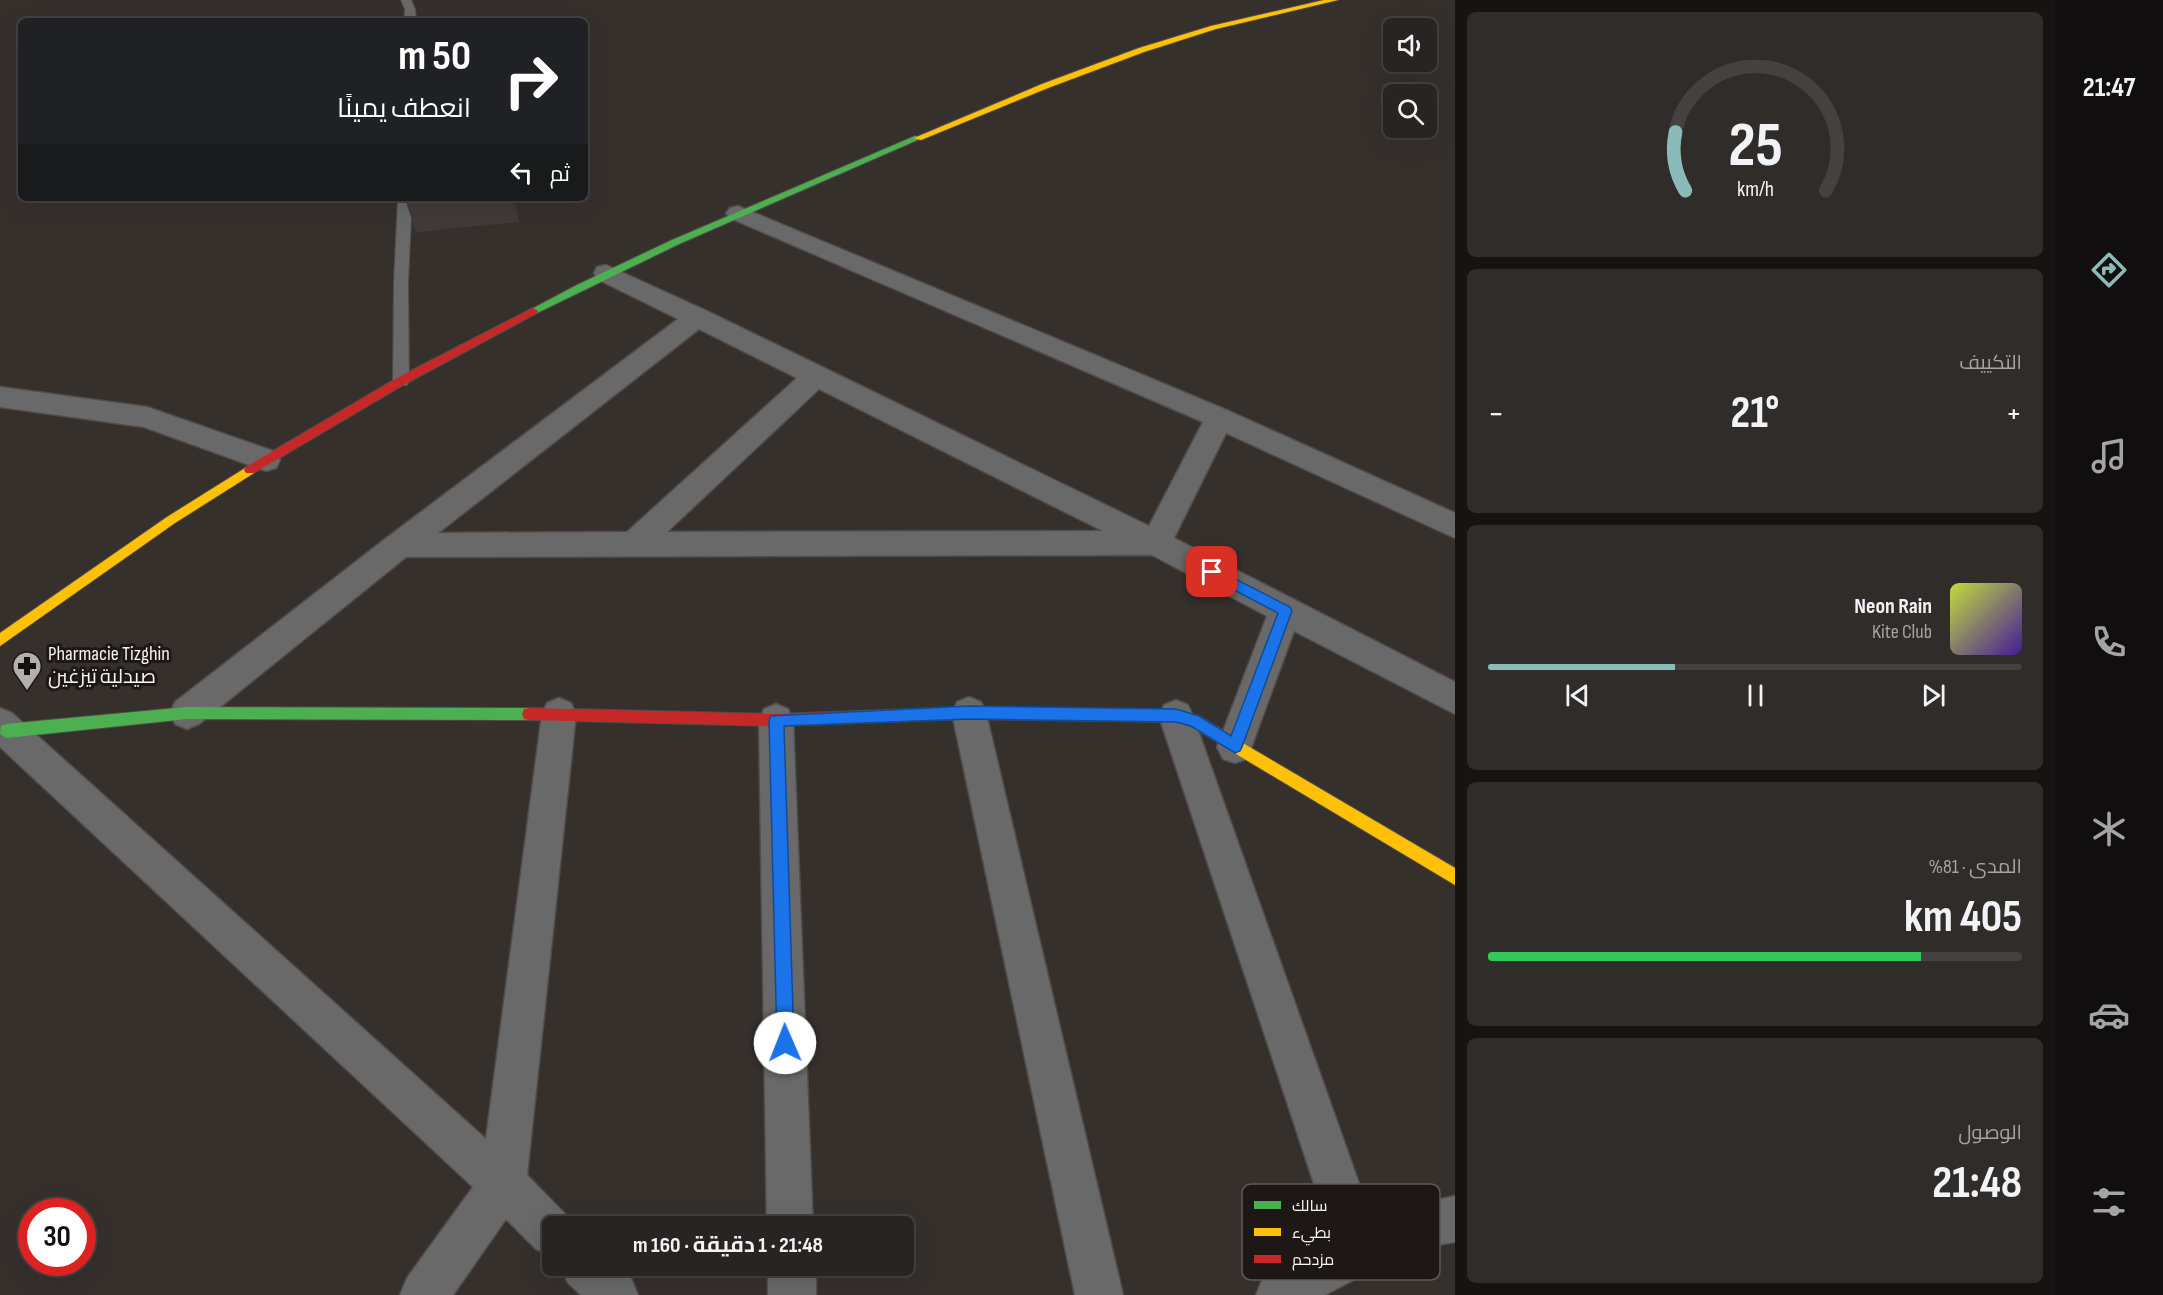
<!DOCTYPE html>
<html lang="ar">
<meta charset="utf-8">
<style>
:root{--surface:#282422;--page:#302c2a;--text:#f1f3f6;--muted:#a5a4a5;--line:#444140;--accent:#8bbbb9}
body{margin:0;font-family:"Sofia Sans Condensed",Cairo,sans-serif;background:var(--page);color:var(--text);direction:rtl;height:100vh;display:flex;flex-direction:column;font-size:22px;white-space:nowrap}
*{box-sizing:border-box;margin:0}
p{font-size:20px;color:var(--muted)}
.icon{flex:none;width:33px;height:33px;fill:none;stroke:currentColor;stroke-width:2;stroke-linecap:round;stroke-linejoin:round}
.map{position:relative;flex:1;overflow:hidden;direction:ltr}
.details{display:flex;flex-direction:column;gap:12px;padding:12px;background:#161413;width:600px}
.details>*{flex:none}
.top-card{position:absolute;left:18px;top:18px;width:570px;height:183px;border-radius:9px;box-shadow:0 6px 24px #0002,0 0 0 2px var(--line);direction:rtl;background:#202124;color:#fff;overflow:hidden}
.buttons{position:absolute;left:1383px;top:18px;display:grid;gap:12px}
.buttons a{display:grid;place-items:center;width:54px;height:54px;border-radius:9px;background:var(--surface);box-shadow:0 6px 24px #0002,0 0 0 2px var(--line);font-size:30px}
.speed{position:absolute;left:18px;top:1198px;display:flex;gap:12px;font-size:30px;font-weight:700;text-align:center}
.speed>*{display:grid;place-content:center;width:78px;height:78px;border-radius:50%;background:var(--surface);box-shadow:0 6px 24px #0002,0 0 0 2px var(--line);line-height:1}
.speed .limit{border:9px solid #d22;background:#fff;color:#111}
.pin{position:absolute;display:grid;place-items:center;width:51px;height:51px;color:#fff;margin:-26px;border-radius:12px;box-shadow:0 3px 9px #0006}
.me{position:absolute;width:66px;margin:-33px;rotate:359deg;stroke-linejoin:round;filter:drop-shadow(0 0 4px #0008)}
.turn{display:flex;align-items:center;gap:21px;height:126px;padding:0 18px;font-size:27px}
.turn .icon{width:78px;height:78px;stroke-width:2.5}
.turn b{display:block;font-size:42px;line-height:51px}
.then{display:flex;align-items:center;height:57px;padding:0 18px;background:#0003;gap:12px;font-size:22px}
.big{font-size:45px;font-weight:700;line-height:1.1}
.details .tile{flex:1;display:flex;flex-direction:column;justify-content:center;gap:9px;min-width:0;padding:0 21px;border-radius:9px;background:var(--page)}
.details .dial{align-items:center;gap:0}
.dial svg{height:156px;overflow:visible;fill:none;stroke:var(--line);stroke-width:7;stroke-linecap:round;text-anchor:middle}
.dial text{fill:var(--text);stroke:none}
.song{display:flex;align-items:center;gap:18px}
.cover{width:72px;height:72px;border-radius:9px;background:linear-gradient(135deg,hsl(70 70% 55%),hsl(260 70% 35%))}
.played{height:6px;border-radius:3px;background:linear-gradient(90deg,var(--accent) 35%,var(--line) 35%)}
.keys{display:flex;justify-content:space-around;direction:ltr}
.heat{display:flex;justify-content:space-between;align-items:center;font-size:33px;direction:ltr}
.charge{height:9px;border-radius:4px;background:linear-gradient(90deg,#34c759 81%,var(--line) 0)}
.trip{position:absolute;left:542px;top:1216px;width:372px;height:60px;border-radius:9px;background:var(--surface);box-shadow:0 6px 24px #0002,0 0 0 2px var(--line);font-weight:700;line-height:60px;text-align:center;direction:rtl}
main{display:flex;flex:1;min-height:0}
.menu{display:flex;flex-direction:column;width:108px;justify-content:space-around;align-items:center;background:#100e0e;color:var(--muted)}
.menu .icon{width:42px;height:42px}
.menu .selected{color:var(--accent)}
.menu b{font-size:27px;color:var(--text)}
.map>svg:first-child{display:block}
</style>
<main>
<nav class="menu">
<b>21:47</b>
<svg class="icon selected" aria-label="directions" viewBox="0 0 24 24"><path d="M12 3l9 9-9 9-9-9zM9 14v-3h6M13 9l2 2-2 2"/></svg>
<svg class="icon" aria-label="music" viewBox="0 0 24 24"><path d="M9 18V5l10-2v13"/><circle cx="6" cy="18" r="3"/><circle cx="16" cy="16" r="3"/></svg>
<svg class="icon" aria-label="phone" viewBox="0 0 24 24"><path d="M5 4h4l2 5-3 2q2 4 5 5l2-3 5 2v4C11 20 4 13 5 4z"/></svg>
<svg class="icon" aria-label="climate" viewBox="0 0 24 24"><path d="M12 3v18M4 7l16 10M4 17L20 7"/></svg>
<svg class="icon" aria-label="car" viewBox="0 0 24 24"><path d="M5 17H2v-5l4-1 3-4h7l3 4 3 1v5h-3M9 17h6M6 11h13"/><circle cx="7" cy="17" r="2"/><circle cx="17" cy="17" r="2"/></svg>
<svg class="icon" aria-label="filters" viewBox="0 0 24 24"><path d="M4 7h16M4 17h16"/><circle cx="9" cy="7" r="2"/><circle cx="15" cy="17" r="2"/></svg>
</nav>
<section class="details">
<div class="tile dial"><svg viewBox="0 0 100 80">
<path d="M14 69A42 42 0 1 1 86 69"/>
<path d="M14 69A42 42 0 0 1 9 39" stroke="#8bbbb9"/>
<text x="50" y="56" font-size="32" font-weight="700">25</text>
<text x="50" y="72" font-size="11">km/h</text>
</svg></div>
<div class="tile"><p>التكييف</p>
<div class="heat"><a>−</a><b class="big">21°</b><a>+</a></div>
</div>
<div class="tile">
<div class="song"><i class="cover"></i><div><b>Neon Rain</b><p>Kite Club</p></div></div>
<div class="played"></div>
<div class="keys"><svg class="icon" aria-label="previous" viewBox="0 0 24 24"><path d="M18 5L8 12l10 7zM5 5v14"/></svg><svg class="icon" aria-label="pause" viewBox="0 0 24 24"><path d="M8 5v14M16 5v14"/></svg><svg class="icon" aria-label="next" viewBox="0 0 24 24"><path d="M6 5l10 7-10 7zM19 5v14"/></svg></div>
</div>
<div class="tile"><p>المدى · 81%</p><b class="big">405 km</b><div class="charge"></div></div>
<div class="tile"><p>الوصول</p><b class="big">21:48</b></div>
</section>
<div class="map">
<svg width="1455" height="1295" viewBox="0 0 1455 1295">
<rect width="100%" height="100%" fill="#36302d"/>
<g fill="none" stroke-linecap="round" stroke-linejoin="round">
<g stroke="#514c49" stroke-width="2">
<path id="lane" d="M401,0h10l4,9 1,12h-12l1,-12z
M398,198h14l-4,84 1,99 -2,4h-12l-2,-4 1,-99z"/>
</g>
<g stroke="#514c49" stroke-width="3">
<path id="street" d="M738,206l491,205 226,102v25l-229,-105 -52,105 281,144v32l-161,-83 -47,128 -12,4 -12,-4 -6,-12 50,-131 -115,-61 -746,2 -207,167 -12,5 -12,-5 -5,-11 5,-11 214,-166 289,-217 -81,-40 -3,-6 3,-6 9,-2 101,46 442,215 54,-104 -473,-204 -4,-5 4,-5zM699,329l98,49 -170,154 -189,1zM819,389l284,142 -436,1z
M0,387l147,20 129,45 4,8 -4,8 -10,3 -122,-44 -144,-20z
M969,697l12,5 5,11 137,582h-48l-123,-582 5,-11z
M559,698l12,5 5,11 -49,461 41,42 5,10h-21v29l-16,-7 -30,-30 -53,76h-53l7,-17 66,-91 -473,-440v-39l12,5 474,426 56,-425 5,-11z
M1176,700l12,5 5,11 179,504 36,-14 47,-10v46l-24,4 -37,12 -69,37h-69l7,-17 69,-40 -173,-522 5,-11z
M776,704l12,5 5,11 20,507h-46l-8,-507 5,-11z
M561,1266h58l12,12 7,17h-57l-13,-12z
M768,1266h48v29h-48z"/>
</g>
<g stroke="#514c49" stroke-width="2">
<path id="fast" d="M915,136l7,2 -243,106 -142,69 -4,1 -5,-3 49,-26 95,-45z
M187,707l342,1 5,1 2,5 -2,5 -5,1 -342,-1 -181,19 -6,-4 1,-8 5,-2z
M969,707l207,3 23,6 47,28 2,5 -2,5 -5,2 -51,-30 -14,-4 -207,-3 -111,4 -5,-1 -2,-5 2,-5 5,-1z"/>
</g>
<g stroke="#514c49" stroke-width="2">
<path id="slow" d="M1324,0h14l-122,29 -72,23 -96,36 -127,52 -7,-2 128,-54 97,-36 72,-22z
M250,465l4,2 2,3 -2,3 -79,50 -175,123v-13l167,-116z
M1241,742l214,126v17l-219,-131 -2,-5 2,-5z"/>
</g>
<g stroke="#514c49" stroke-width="2">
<path id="jam" d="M533,308l5,3 -1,2 -132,71 -151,89h-8l-2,-3 2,-3 151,-89z
M529,708l247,6 82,-3 5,1 2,5 -2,5 -5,1 -82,3 -247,-6 -5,-1 -2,-5 2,-5z"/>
</g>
<use href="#lane" fill="#6a6969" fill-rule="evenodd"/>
<use href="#street" fill="#6a6969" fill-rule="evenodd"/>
<use href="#fast" fill="#4caf50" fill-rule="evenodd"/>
<use href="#slow" fill="#ffc107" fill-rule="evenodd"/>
<use href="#jam" fill="#c62828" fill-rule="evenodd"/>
</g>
<path fill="#403b39" d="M406,198h111l2,24 -103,10 -10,-30z"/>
<path fill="#34302e" d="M514,198h3l2,24z"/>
<path fill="#4a4542" stroke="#34302e" stroke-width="1.5" d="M406,198h40l-40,4z"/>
<path fill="#1a73e8" stroke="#114b97" stroke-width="1.5" d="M1212,567l78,40 2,4 -50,136 -2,4 -5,2 -44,-27 -15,-4 -207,-3 -185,7 10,317 -3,6 -6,2 -6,-2 -2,-6 -8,-323 2,-4 198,-10 207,3 23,7 32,20 47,-123 -71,-37 -2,-4z"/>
<defs>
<g id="pharmacy-pin" transform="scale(1.5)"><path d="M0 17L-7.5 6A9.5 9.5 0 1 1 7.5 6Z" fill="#b5afab" stroke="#1d1816"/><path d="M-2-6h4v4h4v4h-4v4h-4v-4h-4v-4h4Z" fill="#111"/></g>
</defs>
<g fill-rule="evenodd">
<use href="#pharmacy-pin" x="27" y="666"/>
</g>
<g text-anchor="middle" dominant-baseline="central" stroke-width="6" stroke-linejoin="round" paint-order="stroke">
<g font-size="20" fill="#faf3ef" stroke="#1d1816" text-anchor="start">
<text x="48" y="654">Pharmacie Tizghin<tspan x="48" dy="23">صيدلية تيزغين</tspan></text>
</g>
</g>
<rect x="1242" y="1184" width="198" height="96" rx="9" fill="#1d1816" stroke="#5f5a57" stroke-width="1.5"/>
<rect x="1254" y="1201" width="27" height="8" fill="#4caf50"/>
<rect x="1254" y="1228" width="27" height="8" fill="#ffc107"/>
<rect x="1254" y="1255" width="27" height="8" fill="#c62828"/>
<g font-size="16" fill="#faf3ef">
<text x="1292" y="1211">سالك</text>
<text x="1292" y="1238">بطيء</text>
<text x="1292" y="1265">مزدحم</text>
</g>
</svg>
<div class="buttons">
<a><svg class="icon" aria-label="sound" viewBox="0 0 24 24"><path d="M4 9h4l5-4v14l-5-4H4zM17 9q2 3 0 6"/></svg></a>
<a><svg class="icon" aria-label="search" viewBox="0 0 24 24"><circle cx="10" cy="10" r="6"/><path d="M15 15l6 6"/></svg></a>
</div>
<div class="speed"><div class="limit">30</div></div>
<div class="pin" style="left:1212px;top:572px;background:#d93025"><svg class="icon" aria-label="arrive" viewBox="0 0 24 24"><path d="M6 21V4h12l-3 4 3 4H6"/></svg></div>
<svg class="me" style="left:785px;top:1043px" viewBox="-20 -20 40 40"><circle r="19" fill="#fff"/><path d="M0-13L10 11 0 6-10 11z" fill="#1a73e8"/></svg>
<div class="trip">21:48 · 1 دقيقة · 160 m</div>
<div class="top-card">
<div class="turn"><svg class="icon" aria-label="right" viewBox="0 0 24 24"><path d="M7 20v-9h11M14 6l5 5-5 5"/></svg><div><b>50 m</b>انعطف يمينًا</div></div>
<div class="then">ثم<svg class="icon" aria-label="left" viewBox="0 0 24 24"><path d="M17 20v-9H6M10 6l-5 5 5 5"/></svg></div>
</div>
</div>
</main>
